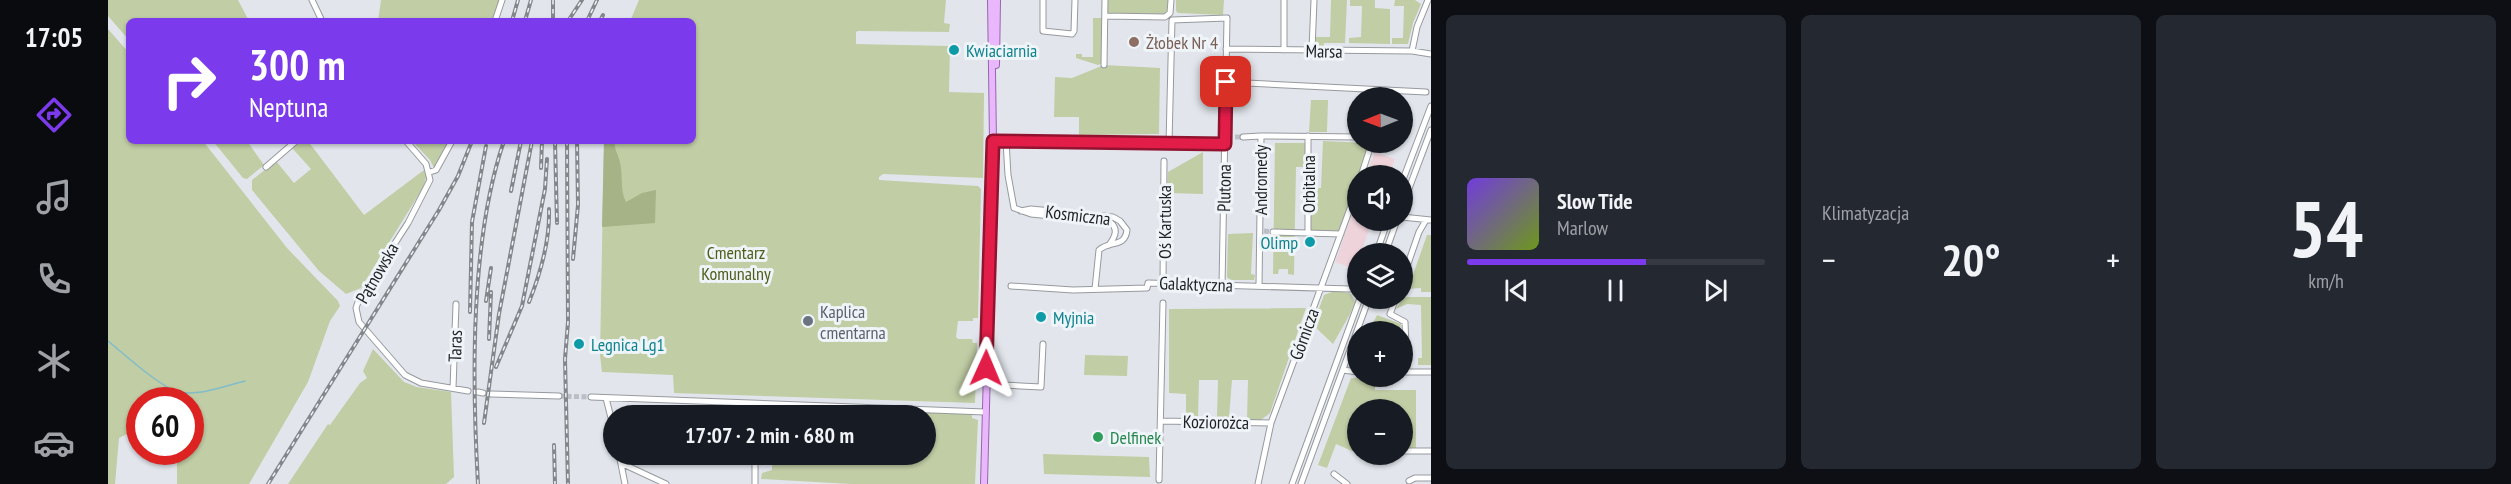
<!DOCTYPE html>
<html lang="pl">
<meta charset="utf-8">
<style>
:root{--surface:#171b24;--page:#242831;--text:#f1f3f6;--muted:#9ea1a6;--line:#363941;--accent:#7c3aed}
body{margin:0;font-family:"PT Sans Narrow",sans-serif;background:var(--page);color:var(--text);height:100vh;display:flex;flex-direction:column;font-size:22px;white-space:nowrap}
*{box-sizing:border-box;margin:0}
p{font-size:20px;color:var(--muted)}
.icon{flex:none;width:33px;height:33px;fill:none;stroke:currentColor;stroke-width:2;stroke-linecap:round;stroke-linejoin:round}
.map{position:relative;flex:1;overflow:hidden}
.details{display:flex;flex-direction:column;gap:15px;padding:15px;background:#0d0f14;width:1080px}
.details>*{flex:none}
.banner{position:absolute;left:18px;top:18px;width:570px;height:126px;border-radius:9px;box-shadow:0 2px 4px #0004;background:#7c3aed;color:#fff;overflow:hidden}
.needle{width:39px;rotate:269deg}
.buttons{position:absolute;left:1239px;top:87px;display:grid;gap:12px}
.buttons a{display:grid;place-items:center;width:66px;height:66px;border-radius:50%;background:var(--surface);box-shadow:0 2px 4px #0004;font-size:30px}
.speed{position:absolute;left:18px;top:387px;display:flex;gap:12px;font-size:30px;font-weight:700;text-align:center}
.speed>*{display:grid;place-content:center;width:78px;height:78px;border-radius:50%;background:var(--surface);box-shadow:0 2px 4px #0004;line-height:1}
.speed .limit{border:9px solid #d22;background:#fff;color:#111}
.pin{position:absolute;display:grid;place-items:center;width:51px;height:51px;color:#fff;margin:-26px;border-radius:12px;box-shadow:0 3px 9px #0006}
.me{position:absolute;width:66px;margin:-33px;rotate:1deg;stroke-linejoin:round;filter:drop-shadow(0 0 4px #0008)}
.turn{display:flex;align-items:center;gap:21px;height:126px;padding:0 24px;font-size:27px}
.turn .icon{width:78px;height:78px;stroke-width:2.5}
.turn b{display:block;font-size:42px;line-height:51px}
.big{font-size:45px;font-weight:600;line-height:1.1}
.details .card{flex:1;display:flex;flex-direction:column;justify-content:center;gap:9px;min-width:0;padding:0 21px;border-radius:9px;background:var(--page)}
.details .dial{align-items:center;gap:0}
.dial b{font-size:78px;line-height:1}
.song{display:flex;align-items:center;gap:18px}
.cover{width:72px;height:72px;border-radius:9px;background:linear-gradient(135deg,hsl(260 70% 55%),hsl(80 70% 35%))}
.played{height:6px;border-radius:3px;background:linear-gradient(90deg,var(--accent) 60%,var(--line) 60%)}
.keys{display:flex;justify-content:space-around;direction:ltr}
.heat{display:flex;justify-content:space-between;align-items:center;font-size:33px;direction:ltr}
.details .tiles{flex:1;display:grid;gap:15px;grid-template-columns:repeat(3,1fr)}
.trip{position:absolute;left:495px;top:405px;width:333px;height:60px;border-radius:30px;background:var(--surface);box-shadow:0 2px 4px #0004;font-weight:600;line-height:60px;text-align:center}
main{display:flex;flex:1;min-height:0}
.dock{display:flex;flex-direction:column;width:108px;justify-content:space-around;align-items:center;background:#090b0e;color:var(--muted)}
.dock .icon{width:42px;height:42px}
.dock .on{color:var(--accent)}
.dock b{font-size:27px;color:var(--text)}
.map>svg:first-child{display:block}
</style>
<main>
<nav class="dock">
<b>17:05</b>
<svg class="icon on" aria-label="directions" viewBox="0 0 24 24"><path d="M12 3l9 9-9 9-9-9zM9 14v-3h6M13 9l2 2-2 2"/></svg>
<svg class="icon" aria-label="music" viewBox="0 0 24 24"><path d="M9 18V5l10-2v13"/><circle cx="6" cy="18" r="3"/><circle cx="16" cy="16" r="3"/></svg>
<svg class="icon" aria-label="phone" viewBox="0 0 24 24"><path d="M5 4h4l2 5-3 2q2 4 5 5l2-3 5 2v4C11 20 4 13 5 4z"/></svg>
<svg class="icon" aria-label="climate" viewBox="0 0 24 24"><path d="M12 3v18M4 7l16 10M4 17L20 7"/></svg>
<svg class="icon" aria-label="car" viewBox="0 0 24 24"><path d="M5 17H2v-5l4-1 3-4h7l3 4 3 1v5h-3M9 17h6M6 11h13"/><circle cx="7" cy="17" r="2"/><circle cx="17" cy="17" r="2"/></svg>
</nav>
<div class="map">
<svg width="1323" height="484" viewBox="0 0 1323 484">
<rect width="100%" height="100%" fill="#e2e6ec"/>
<path fill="#eed4da" d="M1267,152l20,7 -6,16h-23z
M1249,200l1,20 14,1 -11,32 -3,1 -3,15 -20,-7z"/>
<path fill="#c1cda5" d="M0,0h130l11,21h-120v19l-21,-24z
M273,0h118l-6,21h-115z
M531,0h307l-2,23 6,1 -1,8 -91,-1 -2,1v12l94,2 -1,46 35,1 -1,85 -100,-4 -4,3v3l99,6 3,3 -3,129h-5v3h-15l-2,16 2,2h14l1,4h4l-2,60 -301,-10 -1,-18 -71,-3 -2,-17 4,-214h89v-120h-63z
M1000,0h60l-1,12 -2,2 -57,-1z
M1068,0h48l-1,15 -45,-2 -2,-2z
M1223,0h16l-2,43h-21l-1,5 -6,-1 -2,-10h15z
M1242,0h25v8l15,1v35l-41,-1v-5l12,-1 1,-31h-12z
M1287,0h20l6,4 -8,19 -5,21h-16v-6h11l1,-32h-10z
M985,18h9l1,45 -5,2 -22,-7v-4h6v3h11z
M0,29l21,24v88h74l84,107 51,53 2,5 -10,15 -22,61 -59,102h-72v-32h13v-52h-50l-1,28 -20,10 -4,46h-7z
M996,65l56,3 -1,66 -80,1v-18h-25l1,-40 17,1z
M1203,100h17l-1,32h-18z
M105,141h34l17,24 -17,14 -4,-1z
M191,141h9l56,74 60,-45 2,7 -2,9 -63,102 -15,6 -27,-23 -67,-81v-10l24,-19 18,22 17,-14 -19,-21z
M304,141h37l-15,27 -4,-8z
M1215,141l46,2 -29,88h-30l1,-43h10z
M1167,143h31l-1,24h-9l-2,108 -6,-1v-5h-9l-1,5h-5z
M1095,152v42l-36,-1 1,-21z
M1145,233l-2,41 4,1 -1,5h-24l-3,-3 1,-43z
M1319,235h4v57h-10v-4l-13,1z
M1229,290l14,4 4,8 -5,12 -17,30 -20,-19 11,-30z
M1295,297h28v68h-13v-7h4l-1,-53 -14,-1 -11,5z
M1198,308l-36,105 -9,7h-14l1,-40h-16l-3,38 -12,-1 1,-37h-19l-1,37h-12v-23l-17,-1v-84z
M1269,315l24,9 -1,7h-35l2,-5 5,-1z
M265,349l31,33 13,5 34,5 3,85 -8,7h-158l40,-60 2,1 30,-42 7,-5 -4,-7z
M977,355l43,1 -1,20 -43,-1z
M1243,378h24v12h41v59h-13l-1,-39h-44l-1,39 -5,2 -16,-7 -9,24 -9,-3z
M665,407l199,7v4l6,2 -3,64h-124l-90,-5 1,-6 10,-3v-15l154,-1v-38l-154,-1z
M935,454l106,3 1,20 -106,-3z"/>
<path fill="#a5b386" d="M496,141h11c-1,9 2,10 4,18 5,14 0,30 7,43l16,-9 14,-3 -1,33 -53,4z"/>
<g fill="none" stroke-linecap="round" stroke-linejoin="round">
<path stroke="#81bcca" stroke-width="1.5" d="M0,341c15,12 55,49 72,51 20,4 45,-6 65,-11"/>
<path stroke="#bbbec4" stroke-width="5" stroke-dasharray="5 2.5" stroke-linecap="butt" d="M1127,137h8
M1156,231l9,1
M451,396l32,1"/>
<g stroke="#969a9f" stroke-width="7">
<path id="minor" d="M204,0l10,21
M935,0v31l29,3 2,-3 1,-31
M1176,0v50
M997,16l60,1 5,-4 1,-13
M387,21l7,-21
M1118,49l186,2 19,3
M1204,50l2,-50
M1304,51l5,-24 11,-27
M996,65l1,-65
M1118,82l200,10
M1135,137l18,-1
M298,141l20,23 4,16 -22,43 -49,76 -3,9 3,14 46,53 16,8 47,8
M885,141l232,3
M898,141l2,34 6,33 17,6 79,8c9,7 5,15 -1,23
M1061,143l3,-123 55,-2 -5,268
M158,167l30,-26
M322,172l6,-2 16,-29
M1253,176l11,-34
M1294,182l29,-76
M1294,207l29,-77
M913,211l10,-2 82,8 7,4 7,9c-2,18 -17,10 -28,20l-4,39
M1294,217l29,3
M1165,232l68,2
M1200,233v-97
M1268,254l12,-34
M1277,254l12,-34
M1294,281l17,-49 7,-12
M1055,283l1,-122
M903,286l62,4 74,-2 1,-5 202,6 8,-3
M1151,286l2,-150 97,1
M1288,298l-6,16 15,8 2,50
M1235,370l15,2
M1294,372h29
M878,384l55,3 2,-43
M345,388l3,-84
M370,392l5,1
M383,394l68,2
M483,397l394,15
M498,398l8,32
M647,416v-12
M1053,421l110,2
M1294,451h29
M511,454l6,30
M647,454v30
M1274,460v-6
M513,463l45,21
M1226,474l13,10
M1051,480l4,-177
M1301,481l6,-3h16
M1150,484l13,-61 87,-236
M1184,484l68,-186
M1193,484l68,-186"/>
</g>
<g stroke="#9964ae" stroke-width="8">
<path id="major" d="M888,65l1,-65
M876,484l9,-343 -2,-141"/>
</g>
<use href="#minor" stroke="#fff" stroke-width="5"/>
<use href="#major" stroke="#e9b8fc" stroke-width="6"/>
<g stroke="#83868a" stroke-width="4">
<path id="rail" d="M445,0v21
M404,21l6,-21
M417,21l6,-21
M460,21l14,-21
M479,21l10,-21
M492,21l3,-6
M447,141l2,82
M459,141l1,181 -3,37 3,125
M433,168l1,-27
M403,191l10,-50
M465,259l5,-54 -1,-64
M378,301l5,-33
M421,302c12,-30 21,-62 20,-93
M362,312l2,-90 14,-76
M381,339l2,-47
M388,367l26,-61 23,-117 2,-30
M376,423l15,-109 33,-173
M446,445l1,39
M160,484l171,-274 19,-34 14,-35
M370,484c-6,-104 -8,-244 26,-343"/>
</g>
<use href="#rail" stroke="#eff4f9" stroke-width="1.5" stroke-dasharray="4.5" stroke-linecap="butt"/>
</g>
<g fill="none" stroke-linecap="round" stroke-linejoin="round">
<g stroke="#92132f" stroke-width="15">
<path id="route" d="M878,368l7,-227 232,3 1,-62"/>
</g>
<use href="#route" stroke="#e11d48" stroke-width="10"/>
</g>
<circle fill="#8d6e63" stroke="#eff4f9" stroke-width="2" cx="1026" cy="42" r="6"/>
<g fill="#0f9aa8" stroke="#eff4f9" stroke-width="2">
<circle cx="846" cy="50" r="6"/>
<circle cx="1202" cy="242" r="6"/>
<circle cx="933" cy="317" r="6"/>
<circle cx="471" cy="344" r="6"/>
</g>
<circle fill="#6b7280" stroke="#eff4f9" stroke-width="2" cx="700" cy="321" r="6"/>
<circle fill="#2e9e5b" stroke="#eff4f9" stroke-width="2" cx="990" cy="437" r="6"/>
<g text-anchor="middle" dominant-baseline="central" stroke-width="6" stroke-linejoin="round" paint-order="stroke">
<g font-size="18" fill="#785e54" stroke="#eff4f9" text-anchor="start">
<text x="1038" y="42">Żłobek Nr 4</text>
</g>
<g font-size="18" fill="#0d838f" stroke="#eff4f9" text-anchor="start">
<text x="858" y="50">Kwiaciarnia</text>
<text x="1190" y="242" text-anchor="end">Olimp</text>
<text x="945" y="317">Myjnia</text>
<text x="483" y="344">Legnica Lg1</text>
</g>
<g font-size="18" fill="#1f2022" stroke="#eff4f9">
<text transform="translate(1216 51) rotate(1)">Marsa</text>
<text transform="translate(1152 180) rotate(-90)">Andromedy</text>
<text transform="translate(1200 184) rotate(-90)">Orbitalna</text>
<text transform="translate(1116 188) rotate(-89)">Plutona</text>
<text transform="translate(970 215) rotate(7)">Kosmiczna</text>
<text transform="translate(1056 222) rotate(-90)">Oś Kartuska</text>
<text transform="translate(269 273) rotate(-60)">Pątnowska</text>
<text transform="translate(1088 284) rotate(2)">Galaktyczna</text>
<text transform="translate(1196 334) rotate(-70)">Górnicza</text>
<text transform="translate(347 346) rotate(-88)">Taras</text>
<text transform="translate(1108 422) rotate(1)">Koziorożca</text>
</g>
<g font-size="18" fill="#4e5d19" stroke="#eff4f9">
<text x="628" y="252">Cmentarz<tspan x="628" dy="21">Komunalny</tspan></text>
</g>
<g font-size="18" fill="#5b616d" stroke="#eff4f9" text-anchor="start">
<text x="712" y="311">Kaplica<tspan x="712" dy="21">cmentarna</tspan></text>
</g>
<g font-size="18" fill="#27864d" stroke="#eff4f9" text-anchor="start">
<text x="1002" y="437">Delfinek</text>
</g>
</g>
</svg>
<div class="buttons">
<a><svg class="needle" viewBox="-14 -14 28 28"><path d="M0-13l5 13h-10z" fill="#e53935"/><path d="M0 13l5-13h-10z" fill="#9ea1a6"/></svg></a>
<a><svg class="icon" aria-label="sound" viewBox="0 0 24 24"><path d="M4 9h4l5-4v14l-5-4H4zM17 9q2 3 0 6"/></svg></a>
<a><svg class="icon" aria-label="layers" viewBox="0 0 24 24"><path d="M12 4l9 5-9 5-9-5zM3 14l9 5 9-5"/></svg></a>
<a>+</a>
<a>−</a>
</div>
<div class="speed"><div class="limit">60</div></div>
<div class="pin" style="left:1118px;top:82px;background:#d93025"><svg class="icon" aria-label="arrive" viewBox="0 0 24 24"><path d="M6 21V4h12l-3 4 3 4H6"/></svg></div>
<svg class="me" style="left:878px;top:368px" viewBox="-20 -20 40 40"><path d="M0-17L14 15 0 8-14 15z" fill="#e11d48" stroke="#fff" stroke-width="4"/></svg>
<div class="trip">17:07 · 2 min · 680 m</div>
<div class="banner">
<div class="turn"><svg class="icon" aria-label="right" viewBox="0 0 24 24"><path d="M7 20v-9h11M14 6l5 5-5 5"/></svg><div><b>300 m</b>Neptuna</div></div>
</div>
</div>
<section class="details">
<div class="tiles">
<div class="card">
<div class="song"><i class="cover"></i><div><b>Slow Tide</b><p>Marlow</p></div></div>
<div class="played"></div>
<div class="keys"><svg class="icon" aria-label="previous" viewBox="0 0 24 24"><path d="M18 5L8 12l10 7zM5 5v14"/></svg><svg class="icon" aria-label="pause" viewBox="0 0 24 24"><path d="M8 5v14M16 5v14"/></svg><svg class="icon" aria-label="next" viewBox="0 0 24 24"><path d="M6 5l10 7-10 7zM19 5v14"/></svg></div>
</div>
<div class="card"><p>Klimatyzacja</p>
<div class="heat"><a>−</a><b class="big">20°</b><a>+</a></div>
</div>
<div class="card dial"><b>54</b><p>km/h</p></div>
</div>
</section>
</main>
